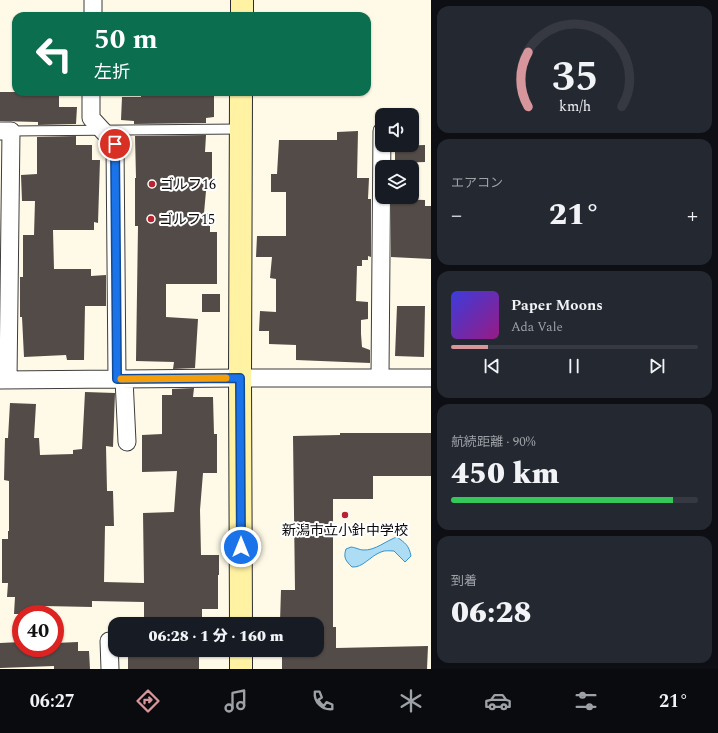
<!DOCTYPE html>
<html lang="ja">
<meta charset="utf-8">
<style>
:root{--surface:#171b24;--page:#242831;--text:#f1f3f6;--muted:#9ea1a6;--line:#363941;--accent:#d7969c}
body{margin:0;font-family:Spectral,"Noto Sans JP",serif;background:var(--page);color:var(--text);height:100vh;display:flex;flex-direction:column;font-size:15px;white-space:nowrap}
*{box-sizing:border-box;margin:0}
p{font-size:13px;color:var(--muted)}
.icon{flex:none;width:22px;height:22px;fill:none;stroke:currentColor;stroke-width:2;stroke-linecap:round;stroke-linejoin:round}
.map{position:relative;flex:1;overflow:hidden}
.side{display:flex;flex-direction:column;gap:6px;padding:6px;background:#0d0f14;width:287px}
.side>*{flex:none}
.guide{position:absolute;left:12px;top:12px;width:359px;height:84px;border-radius:12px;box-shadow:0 1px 3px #0004;background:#0b6e4f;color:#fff;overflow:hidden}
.controls{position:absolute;left:375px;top:108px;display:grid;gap:8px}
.controls a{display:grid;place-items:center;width:44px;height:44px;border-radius:8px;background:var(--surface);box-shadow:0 1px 3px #0004;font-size:20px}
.speed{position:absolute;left:12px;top:605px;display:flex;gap:8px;font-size:20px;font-weight:700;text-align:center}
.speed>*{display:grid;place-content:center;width:52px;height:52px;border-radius:50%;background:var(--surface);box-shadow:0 1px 3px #0004;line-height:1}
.speed .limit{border:6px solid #d22;background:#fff;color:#111}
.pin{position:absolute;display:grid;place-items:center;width:34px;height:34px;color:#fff;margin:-17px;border:2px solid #fff;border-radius:50%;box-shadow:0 1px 4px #0007}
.me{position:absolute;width:44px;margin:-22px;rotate:0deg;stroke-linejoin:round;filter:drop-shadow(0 0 3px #0008)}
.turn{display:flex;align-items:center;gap:14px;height:84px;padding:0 16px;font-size:18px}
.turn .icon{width:52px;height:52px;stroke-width:2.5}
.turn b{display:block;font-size:28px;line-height:34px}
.big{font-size:30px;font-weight:800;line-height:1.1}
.side .tile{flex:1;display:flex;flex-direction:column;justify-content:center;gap:6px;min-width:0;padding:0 14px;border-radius:12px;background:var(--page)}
.side .dial{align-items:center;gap:0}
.dial svg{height:104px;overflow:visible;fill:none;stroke:var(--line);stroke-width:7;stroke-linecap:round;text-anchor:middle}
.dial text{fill:var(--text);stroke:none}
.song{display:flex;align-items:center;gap:12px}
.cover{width:48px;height:48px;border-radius:6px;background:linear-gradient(135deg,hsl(240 70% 55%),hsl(310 70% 35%))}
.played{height:4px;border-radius:2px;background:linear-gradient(90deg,var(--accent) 15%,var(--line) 15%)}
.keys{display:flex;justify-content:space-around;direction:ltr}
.heat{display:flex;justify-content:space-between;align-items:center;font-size:22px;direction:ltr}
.charge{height:6px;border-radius:3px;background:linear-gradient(90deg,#34c759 90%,var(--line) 0)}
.trip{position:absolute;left:108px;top:617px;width:216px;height:40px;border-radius:12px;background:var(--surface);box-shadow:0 1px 3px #0004;font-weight:800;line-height:40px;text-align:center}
.tabs{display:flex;height:64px;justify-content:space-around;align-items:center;background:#090b0e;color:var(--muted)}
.tabs .icon{width:28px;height:28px}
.tabs .active{color:var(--accent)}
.tabs b{font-size:18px;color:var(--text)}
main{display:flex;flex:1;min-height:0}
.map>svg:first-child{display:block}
</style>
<main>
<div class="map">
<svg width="431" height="669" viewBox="0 0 431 669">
<rect width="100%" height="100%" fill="#fffae7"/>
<path fill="#addcf5" stroke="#3594cc" d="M397,537c8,6 12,8 14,19l-6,6 -11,-11c-4,0 -9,-1 -13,1 -11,4 -18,16 -29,15 -6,-6 -9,-9 -6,-18l5,-2c3,0 9,3 12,3 12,1 24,-10 34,-13z"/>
<path fill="#534b47" d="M0,92h28v3h31v12h18l-1,17 -38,1v-3l-38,-1z
M141,92h73v25l-8,1v5l-72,1v-3l-13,-1 1,-23h19z
M358,131l-1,47h12l-1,21h3v58l-3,-1v4h-6v6h-5l-1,35 12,1v17l-7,1v14l1,13 8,3v13l-74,-3v-15l-27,-1v-13h-10l1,-20 16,1v-33l-6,-1 2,-21h-16l1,-21h29v-44h-15v-18h6l2,-34h58v-8z
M206,135l-1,17h7v28h-5l-3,33h6v19h7v52h-51v33l32,2 -3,49 -22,1 1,-7 -38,-1 2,-135h-3v-48h1l-1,-42z
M76,136v9h16v15h8l-2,63 -4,-1v8h-41l1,39h37v7l15,-1v31h-21l-1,54h-17l-1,-5 -42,2 -2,-40h-2v-40h3v-42h11l1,-34h-13l-1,-26 16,-1v-37z
M425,145v17l-30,1v-17z
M391,199l34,1v6h6v53l-40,-2z
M202,294h18v18h-18z
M397,306h28l-1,51 -29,-1z
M194,388l-1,9h20l1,37h3v39h-14l-3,37 1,45h18v20h-1v34h-16v11h-4v4h-54v-22l-52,-1v6l-48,-1v3l-13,-1v6h-17l1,-17h-8l1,-14h-6v-44h6v-8h1v-50l-5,-1 1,-42h3l2,-35 26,1 -2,34h5l1,17 33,-1v-4l9,-1 3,-57 30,1 -2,54 -7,-1 1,45h6l1,35h-9l-1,56 40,1 -1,-70 31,-1 3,-41 -35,1v-37l20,-1v-39h10v-6z
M340,433h91v43h-58v23h-40v128h3v21l92,-2 -1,23h-145v-19h35v-26h-35v-2h-2l1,-32h14l-2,-154 47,-1z
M21,642v6h34v-5l23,-1v9h11l1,18h-36v-3l-54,2v-25z
M128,650h71v19h-71z"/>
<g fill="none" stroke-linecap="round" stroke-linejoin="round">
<g stroke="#3d3d3d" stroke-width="11">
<path id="lane" d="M11,131l229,-2"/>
</g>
<g stroke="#3d3d3d" stroke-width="19">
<path id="street" d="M93,16v-16
M91,92v26l24,26 2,235
M0,131h11l-3,249
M380,377l2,-246
M124,379l3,63
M0,380l240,-2h191
M109,641l1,28"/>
</g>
<g stroke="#2c2c2c" stroke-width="24">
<path id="secondary" d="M242,16v-16
M241,92l-1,286 1,246
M241,650v19"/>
</g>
<use href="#lane" stroke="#fff" stroke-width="9"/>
<use href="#street" stroke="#fff" stroke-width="17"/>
<use href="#secondary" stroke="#fff2a3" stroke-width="22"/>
</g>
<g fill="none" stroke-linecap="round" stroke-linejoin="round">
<g stroke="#114b97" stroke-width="10">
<path id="route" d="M115,144l2,235 123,-1 1,169"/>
</g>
<use href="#route" stroke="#1a73e8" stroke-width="7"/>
<path stroke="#f59e0b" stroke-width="7" d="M121,379l105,-1"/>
</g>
<g fill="#b8242f" stroke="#fff" stroke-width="1.5">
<circle cx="152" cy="184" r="4"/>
<circle cx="151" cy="219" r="4"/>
<circle cx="345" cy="515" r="4"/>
</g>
<g text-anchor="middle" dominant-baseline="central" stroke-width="4" stroke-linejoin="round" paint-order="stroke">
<g font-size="14" fill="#0a0a0a" stroke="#fff" text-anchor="start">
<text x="160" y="184">ゴルフ16</text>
<text x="159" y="219">ゴルフ15</text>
<text x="345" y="530" text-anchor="middle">新潟市立小針中学校</text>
</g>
</g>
</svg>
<div class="controls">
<a><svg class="icon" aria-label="sound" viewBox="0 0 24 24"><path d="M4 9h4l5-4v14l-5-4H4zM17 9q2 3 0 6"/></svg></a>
<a><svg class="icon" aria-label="layers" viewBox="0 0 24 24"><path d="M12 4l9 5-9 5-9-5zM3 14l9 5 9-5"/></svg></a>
</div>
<div class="speed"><div class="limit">40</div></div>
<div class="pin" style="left:115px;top:144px;background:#d93025"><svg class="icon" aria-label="arrive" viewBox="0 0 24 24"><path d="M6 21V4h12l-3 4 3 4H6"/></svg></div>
<svg class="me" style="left:241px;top:547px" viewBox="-20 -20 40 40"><circle r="17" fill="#1a73e8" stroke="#fff" stroke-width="3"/><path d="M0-11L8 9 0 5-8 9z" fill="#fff"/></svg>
<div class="trip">06:28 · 1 分 · 160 m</div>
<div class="guide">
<div class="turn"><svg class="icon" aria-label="left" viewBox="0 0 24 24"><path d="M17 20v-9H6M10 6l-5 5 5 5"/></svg><div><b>50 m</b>左折</div></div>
</div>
</div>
<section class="side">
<div class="tile dial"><svg viewBox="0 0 100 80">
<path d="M14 69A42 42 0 1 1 86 69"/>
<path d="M14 69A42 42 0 0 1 14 27" stroke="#d7969c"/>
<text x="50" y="56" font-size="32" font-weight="700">35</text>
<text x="50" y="72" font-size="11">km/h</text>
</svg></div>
<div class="tile"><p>エアコン</p>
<div class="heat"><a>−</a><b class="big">21°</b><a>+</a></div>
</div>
<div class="tile">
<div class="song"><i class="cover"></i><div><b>Paper Moons</b><p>Ada Vale</p></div></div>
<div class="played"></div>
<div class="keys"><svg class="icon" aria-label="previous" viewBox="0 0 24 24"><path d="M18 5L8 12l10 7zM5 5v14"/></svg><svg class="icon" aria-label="pause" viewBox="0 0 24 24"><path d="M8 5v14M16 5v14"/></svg><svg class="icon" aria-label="next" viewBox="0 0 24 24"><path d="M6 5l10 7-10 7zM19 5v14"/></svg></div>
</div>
<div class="tile"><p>航続距離 · 90%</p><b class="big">450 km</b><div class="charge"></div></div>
<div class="tile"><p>到着</p><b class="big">06:28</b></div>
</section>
</main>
<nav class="tabs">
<b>06:27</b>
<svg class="icon active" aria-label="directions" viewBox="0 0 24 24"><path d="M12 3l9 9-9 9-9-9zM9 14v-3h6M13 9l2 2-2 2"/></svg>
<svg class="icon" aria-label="music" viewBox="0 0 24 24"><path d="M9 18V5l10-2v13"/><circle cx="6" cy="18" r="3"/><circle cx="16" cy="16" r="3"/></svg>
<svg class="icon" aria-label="phone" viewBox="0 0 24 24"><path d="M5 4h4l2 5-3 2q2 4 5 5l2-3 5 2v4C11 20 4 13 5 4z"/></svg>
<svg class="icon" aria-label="climate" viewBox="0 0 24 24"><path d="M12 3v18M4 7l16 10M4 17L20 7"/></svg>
<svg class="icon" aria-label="car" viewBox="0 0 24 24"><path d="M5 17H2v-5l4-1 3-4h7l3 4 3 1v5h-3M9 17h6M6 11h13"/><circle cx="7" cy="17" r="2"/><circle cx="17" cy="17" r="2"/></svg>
<svg class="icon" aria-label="filters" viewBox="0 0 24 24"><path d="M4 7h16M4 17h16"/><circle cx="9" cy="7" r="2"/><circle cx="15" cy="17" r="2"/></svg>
<b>21°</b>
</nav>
